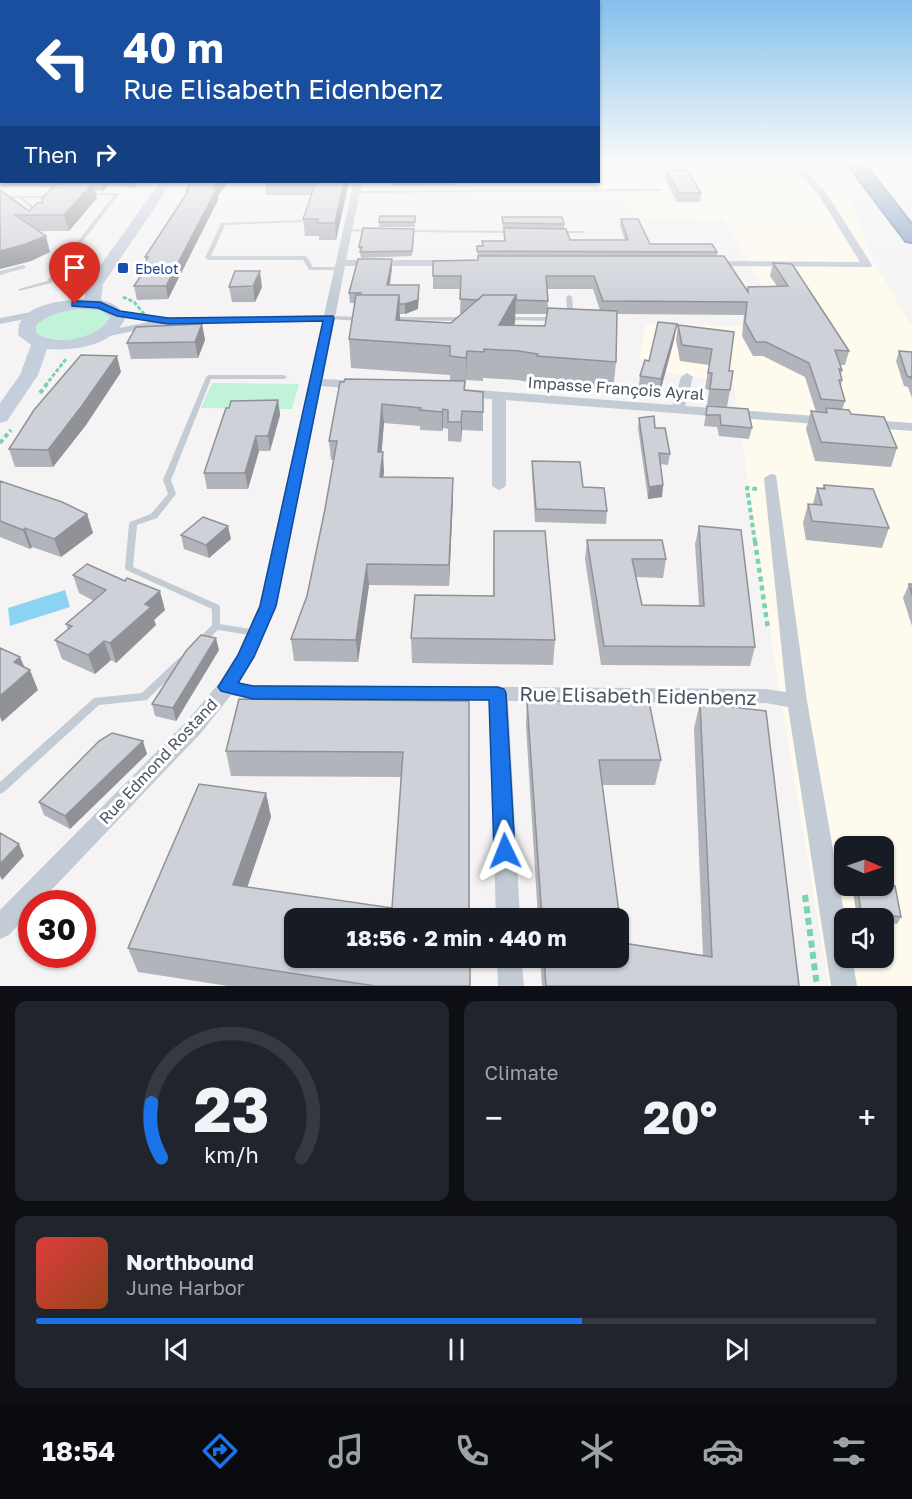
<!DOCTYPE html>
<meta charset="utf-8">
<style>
:root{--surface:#171b24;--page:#20242c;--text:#f1f3f6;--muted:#9ea1a6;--line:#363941;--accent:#1a73e8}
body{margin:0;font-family:"Golos Text",sans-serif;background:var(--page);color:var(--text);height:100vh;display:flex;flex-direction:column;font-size:22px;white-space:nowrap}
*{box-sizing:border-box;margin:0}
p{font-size:20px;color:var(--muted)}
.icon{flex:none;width:33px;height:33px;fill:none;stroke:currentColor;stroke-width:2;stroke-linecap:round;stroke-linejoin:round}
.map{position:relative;height:986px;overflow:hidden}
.sheet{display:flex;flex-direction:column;gap:15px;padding:15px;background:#0d0f14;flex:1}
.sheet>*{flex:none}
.top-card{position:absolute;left:0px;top:0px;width:600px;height:183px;box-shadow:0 2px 4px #0004;background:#1a4fa0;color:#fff;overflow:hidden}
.needle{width:39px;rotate:92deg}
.fabs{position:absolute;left:834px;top:836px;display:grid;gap:12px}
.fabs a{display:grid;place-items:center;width:60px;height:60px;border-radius:12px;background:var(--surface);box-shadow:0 2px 4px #0004;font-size:30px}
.speed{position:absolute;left:18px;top:890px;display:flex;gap:12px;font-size:30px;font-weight:700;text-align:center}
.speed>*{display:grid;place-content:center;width:78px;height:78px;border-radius:50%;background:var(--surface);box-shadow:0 2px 4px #0004;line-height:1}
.speed .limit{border:9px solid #d22;background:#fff;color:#111}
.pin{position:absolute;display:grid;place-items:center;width:51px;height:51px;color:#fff;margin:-62px -26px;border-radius:50% 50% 50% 0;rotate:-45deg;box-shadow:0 0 6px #0007}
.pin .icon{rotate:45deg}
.me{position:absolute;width:66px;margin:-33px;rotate:358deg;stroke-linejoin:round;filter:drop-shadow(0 0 4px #0008)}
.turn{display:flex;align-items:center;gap:21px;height:126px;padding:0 24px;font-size:27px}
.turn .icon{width:78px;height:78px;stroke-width:2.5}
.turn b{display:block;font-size:42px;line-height:51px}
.then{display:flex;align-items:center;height:57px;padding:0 24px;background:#0003;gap:12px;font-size:22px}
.big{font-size:45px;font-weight:700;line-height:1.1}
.sheet .card{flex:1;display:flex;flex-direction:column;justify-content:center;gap:9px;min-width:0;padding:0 21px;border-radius:12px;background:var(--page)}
.sheet .dial{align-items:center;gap:0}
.dial svg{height:156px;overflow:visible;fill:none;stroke:var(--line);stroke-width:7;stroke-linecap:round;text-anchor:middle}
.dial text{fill:var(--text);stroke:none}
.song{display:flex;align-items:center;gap:18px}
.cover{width:72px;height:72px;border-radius:9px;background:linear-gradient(135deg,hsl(0 70% 55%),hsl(20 70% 35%))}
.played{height:6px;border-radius:3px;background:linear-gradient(90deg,var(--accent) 65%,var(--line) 65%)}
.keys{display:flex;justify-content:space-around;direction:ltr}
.heat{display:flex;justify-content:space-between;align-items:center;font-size:33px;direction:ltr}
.sheet .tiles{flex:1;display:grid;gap:15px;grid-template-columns:1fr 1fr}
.card:last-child{grid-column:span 2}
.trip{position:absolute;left:284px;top:908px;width:345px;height:60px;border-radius:12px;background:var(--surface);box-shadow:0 2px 4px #0004;font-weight:700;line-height:60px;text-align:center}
.tabs{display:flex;height:96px;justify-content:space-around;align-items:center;background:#090b0e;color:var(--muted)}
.tabs .icon{width:42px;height:42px}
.tabs .current{color:var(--accent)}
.tabs b{font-size:27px;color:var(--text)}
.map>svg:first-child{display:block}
</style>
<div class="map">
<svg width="912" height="986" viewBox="0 0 912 986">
<rect width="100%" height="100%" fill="#f5f3f3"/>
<path fill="#fefaee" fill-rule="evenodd" d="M599,163h236l3,4 36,96 38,63v660h-83l-50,-296 -46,-308 -84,-12v-6l-10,-7 7,-32 139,1 -62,-107 -89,-1 -16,-30 -251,2 2,-8h229zM844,846h40v39h-40zM844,918h40v39h-40z"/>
<path fill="#c0f3d8" d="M87,307c9,2 19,2 23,12 -17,23 -49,25 -74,15l-2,-9 21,-13z
M212,383l87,1 -7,25 -91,-1z"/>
<path fill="#8bd3f2" d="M65,590l5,17 -60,19 -2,-18z"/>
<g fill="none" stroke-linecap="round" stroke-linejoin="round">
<g stroke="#738aaf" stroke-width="4">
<path id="highway" d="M847,163h16l49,62v17l-6,-1z"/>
</g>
<path stroke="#76d4ae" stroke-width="3" stroke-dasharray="4 2" stroke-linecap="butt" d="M123,297l11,5 10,12
M45,386l21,-27"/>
<path stroke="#76d4ae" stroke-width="4" stroke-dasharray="4.5 3" stroke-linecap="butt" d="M40,393l7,-9
M0,443l11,-13
M755,542l-8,-54 10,1"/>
<path stroke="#76d4ae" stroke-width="4.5" stroke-dasharray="5 4" stroke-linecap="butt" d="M755,541l13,88"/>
<path stroke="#76d4ae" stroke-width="6" stroke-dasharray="7 4.5" stroke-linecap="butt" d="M805,895l12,91"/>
<path fill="#c3cbd4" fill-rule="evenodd" d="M660,189l2,1v1l-306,2 -2,-1 2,-1z
M86,193h31l2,1 -68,89 -32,8v-2l28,-8 67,-86h-28z
M0,196h52l2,1 -2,1h-29l18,14v1l-2,1 -21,-16h-18z
M300,220h2v2l-77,3 -14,31h94l2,1 6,10h26l3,2 -1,1h-32l-6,-10h-95l-3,-2 16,-35z
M346,229l24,1 2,1 -2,1 -22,-1h-2z
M404,230l107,1 2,1 -2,1 -105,-1h-2z
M557,231h26l2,1 -2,1h-24l-2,-1z
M23,265l3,2 -1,1 -25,7v-4z
M569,295l3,2 2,22 -3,2 -3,-2 -2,-22z
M329,316l32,1 3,2 -3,2 -34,-2 -1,-1z
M391,317h75l3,2 -3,2 -77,-1 -1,-1z
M505,317h51l3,2 -3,2 -53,-1 -1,-1z
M209,375h75l3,2 -3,2h-73l-40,101 5,14 -19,24 -20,7 -4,42 86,38 1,2v17l36,6 3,1 1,2 -1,2 -3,1 -38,-6 -15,14 -3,1 -3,-1 -2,-2 17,-17v-16l-86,-39 -1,-2 4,-44 1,-2 21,-8 17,-20 -5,-14 43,-103z
M183,656l3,1 2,2 -41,41 -48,5 -95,87 -4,2v-12l94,-84 48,-5 38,-36z"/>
<path fill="#c3cbd4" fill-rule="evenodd" d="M791,163h8l28,31 45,71 -1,2 -165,-1 -1,-2 5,-3 150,1 -40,-65z
M354,182h8l-16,78h106l5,3 -5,3h-107l-22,113 36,2 6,4 -6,4 -38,-3 -44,220 -23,51 -14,25 13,3 513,4 20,3 -22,-214 7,-4 5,1 31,226 38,217 -1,39h8l5,29h-26l-43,-279 -22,-4 -258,-2 12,217h-24l-7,-217 -236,-2 -22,-4 -30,38 -162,170h-7v8l-23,24 -9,4v-29l187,-189 33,-39 17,-27 22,-49 64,-284 -155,2 -64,13 -6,-3 6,-3 64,-13 156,-3z
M42,310l4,1v4l-46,9v-6z
M687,373l6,4 -8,29 144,11 7,4 -7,4 -323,-25v86l-7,4 -7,-4v-87l-28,-2 -6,-4 6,-4 209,16 8,-28z
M868,420l44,3v8l-49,-4 -2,-3z
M497,957h24l3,29h-26z"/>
<path fill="#c5cedc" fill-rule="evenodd" d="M160,182h12l-69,102 -2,16c12,3 18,6 25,17 -13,29 -50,34 -79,32l-9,26 -31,46 -7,2v-20l20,-28 11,-30 -13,-10c1,-5 0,-10 3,-14 11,-18 44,-21 63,-22l3,-15zM79,309l21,1 10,7c-12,23 -54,29 -74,16v-8c13,-11 27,-14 43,-16z"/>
<use href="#highway" fill="#88a0c3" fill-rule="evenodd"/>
</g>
<path fill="#b1b4ba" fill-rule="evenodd" d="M0,163h2v19h137l-5,6 -26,-3 -5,6h-8l2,7 -28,33h-31l12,21 -19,9 -31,8v-79l29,21 13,-8 11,-16h-53z
M666,171l35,22 -1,9h-23l-12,-23z
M191,182l27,14v4l-50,99 -31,1 -3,-14 11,-16 -1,-5 2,-4 -1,-4 41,-62v-5z
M265,182h84l-13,58h-17v-4h-14l-2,-17 9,-24h-46z
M392,182h62v3l-62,1z
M415,216v11h-36v-5z
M502,217l62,7v5l6,11h55l-5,-14 1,-7 29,25 67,8v4l30,35 30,-5 -7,-10 3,-13 76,88 -4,14h-5l2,5 -1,5 1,5 -1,6 4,15 -3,9 9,4 46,34 -6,19 -76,-6 -9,-32 5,-18 5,1 -11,-35 -42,-21h-10l-11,-20 2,-21 -127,-1 -1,48 -3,29 -78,-6 1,-2 -19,-3 -34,-2v3l-17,-1 -1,10 18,2v39l-21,-1 -1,12 -13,-1v-12l-5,-1 -1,3 -22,-1v-4l-36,-3 -3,29 3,20 -1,5 70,1v20l-4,88 -80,-1 -11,77 -64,-1 -3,-22 16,-43 18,-87 9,-49h-3l-2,-19 11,-59 110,-2v-5l-99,-7 -2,-29 6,-36h-5l-1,-10 43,-25 -2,17h29l-1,24 -13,5h-5v6l51,3 12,-10h-3l1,-24h-28v-28l45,-1 -1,-14h5v-5h22zM547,289h46l7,21 -52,-2zM515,314h32l-2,12 -32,-1 2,-2z
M414,234l-2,22 -51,2 -2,-11z
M229,287h33l-7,15h-23z
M202,324l3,16 -7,18 -67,1 -4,-16z
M677,324l-3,16 -15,56 -21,-3 2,-17 9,-15z
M678,325l56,7 -5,39 1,19 -3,17 -20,-2 2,-15 -4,-1 4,-24 -29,-4 -4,-21z
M899,351l13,1v46l-4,-11 -4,-1 -8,-25z
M121,372l-35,53 -33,42h-38l-6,-18z
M278,400l2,15 -10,36h-11l-11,38h-41l-3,-16z
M707,406l45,22 -3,11 -30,-3 -2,-9 -13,-1z
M639,418l16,10 15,26 -2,11 -8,-1 3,21 -1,12 -14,2 -10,-71z
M532,461l51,26 24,24 -1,13 -71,-2 -3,-48z
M0,481l87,33 6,19 -32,24 -29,-10 -2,2 -30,-12z
M824,485l65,43 -7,20 -76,-8 -3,-17 5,-19h5l4,-16h5z
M699,526l56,121 -5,19 -149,-1 -16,-106 2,-19 79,19 -3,19 -27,-1 6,28h57l-4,-61z
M494,531l61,109 -2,25 -141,-2 -1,-25 82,-42z
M181,535l50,4 -22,19 -25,-9z
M73,575l92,35 -11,10 2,5 -40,38 -5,-3 -16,14 -33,-15 -7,-19 13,-10 -2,-6 28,-23 -15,-8z
M909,584h3v42l-9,-28z
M219,650l-43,71 -21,-5 -3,-12z
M469,701l1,285h-242l-90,-14 -10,-24 138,-155 5,24 -24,70 145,21 9,-131 -170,-1 -5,-25z
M527,701l134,59 -6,25h-53l21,158 80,13 -9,-228 6,-25 99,283h-257l-2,-29h78v-39h-80l-12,-192z
M147,754l-77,75 -26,-14 -5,-13z
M852,885h32l17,32 -4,7 -13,-2v-4h-27z"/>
<path fill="#909297" d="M100,182h7l1,3 -5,6z
M132,182h7l-5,6z
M218,182h10l-10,14v4l-50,99 -2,-13 48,-98z
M344,182h5l-13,58 -1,-17z
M93,183l4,15 -28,33 -5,-16z
M46,236l4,16 -19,9 -31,8v-18z
M392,259v9l-4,27 -1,-10z
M260,271l2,16 -7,15 -2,-16z
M419,285l-1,24 -13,5v-10z
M399,295l1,28 -4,-3z
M516,295l-1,28 -15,27 -1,-25z
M202,324l3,16 -7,18 -3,-16z
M677,324l-3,16 -15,56 2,-17z
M467,351l-1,29v7v-29z
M117,356l4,16 -35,53 -33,42 -5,-17z
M278,400l2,15 -10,36 -2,-15z
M382,404l2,19 -4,49 -2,-20z
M443,409v19l-1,3v-19z
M462,411v19l-1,12v-20z
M256,436l3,15 -11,38 -3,-16z
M383,452l1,20 -3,25 -1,-20z
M453,478v20l-4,88v-21z
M663,485l-1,12 -14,2 1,-12z
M87,514l6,19 -32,24 -7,-18z
M228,526l3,13 -22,19 -3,-13z
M25,528l7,19 -2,2 -7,-19z
M367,564l2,21 -11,77 -2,-22z
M160,591l5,19 -11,10 2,5 -40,38 -6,-20 35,-39z
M216,638l3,12 -43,71 -3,-13z
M104,641l7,19 -16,14 -7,-19z
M20,657l7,16 3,-3 8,20 -36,32 -2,-5v-21l14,-34z
M143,741l4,13 -77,75 -5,-13z
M266,793l5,24 -31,92 -7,-24z
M19,844l5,12 -22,24 -2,-4v-12z"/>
<path fill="#ced1d8" stroke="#909297" stroke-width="1.5" d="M0,163h2v8h-2z
M687,170l14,23h-22l-13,-22z
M191,182h27l-4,6h3l-51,98h-32l14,-21h-4l4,-8h-3l44,-67h-3z
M316,182h28l-9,41h-18l1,-4h-15z
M93,183l-29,32h-49l31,21 -20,8 -26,7v-61l29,21 8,-8h5v-5l14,-14z
M380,216h35v6h-36z
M502,217h60l2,7 -61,-1z
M621,219h17l12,25h62l5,8 -240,-1v-5h6l-1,-5h23l-1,-13 62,1 4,11h58z
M363,228l51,1 -2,22 -52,1 2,-5h-3z
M478,256h246l24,36v-5l40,-1 -15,-23 19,1 57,87 -14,-1 7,20 -3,-1 3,11h-3l6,21 -24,-2 -12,-36 -43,-21h-10l-11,-20 2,-20 -144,-1 -9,-25h-48l2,25 -32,-1v-5h-33l-5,5 -18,-1 1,-23h-28v-15l45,-1z
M358,259h34l-5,26h32l-1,15 -13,4h-6v-9h-39l1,-2h-12z
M235,271h25l-7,15 -24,1z
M356,295h43l-3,25 55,3 32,-28h33l-17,30 46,1 3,-18 69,3 -1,51 -79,-6 1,-2 -19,-3 -35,-2v3l-17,-1 -1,7 -16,-2v-10l-101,-7z
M658,322l19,2 -16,55 -21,-3 5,-16 4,1z
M202,324l-7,18 -68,1 9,-16z
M678,325l56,7 -5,39h4l-3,19 -20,-1 2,-16h-4l4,-24 -30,-4z
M899,351l13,1v27l-1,-2 -4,-1z
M81,355l36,1 -36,51 -33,43 -39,-1 25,-39z
M345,379l120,2 -1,9 19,2v20l-21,-1 -1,11h-13v-12l-5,-1 -1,3 -22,-2 1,-2 -39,-4 -4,48h5l-3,25 73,1 -4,87 -82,-1 -11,76 -65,-1 16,-43 18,-87 12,-68h-8l11,-59h4z
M278,400l-10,36h-12l-11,37h-41l22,-65h3l2,-7z
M707,406l41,3 4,19 -31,-3 -1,-10h-14z
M826,408l23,2 2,4 33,3 13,31 -76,-6 -10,-31 16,2z
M654,416l1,12h10l5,26 -11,-1 4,32 -14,2 -10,-69z
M532,461l48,1 3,25 21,1 3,23 -71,-2z
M0,481l62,21 25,12 -33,25 -29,-11 -2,2 -23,-9z
M824,485l49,4 16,39 -77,-7 -4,-17 14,1 -5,-17 8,1z
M203,517l25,9 -22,19 -25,-10z
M699,526l42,4 14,117 -151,-1 -17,-106h75l4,19h-34l10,46 62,1z
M494,531h51l10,109 -144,-2 4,-43 79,1z
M87,564l38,17 2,-3 33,13 -15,13 6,3 -41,36 -6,-2 -16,14 -33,-15 17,-14 -6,-2 40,-34 -33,-15z
M909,584h3v11z
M201,635l15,3 -43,70 -21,-4 34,-53z
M0,648l20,9 -6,5 16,8 -30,26z
M239,699l230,2v217h-175v39h176v29h-95l-247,-38 71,-164 67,9 -33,92 159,23 11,-156 -177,-1z
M527,701l122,1 12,58h-62l24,183 89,14 -12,-254 66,8 33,275h-253l-2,-29h74v-39h-76z
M112,733l31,8 -78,75 -26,-14 60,-61z
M0,833l19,11 -19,20z
M884,884l11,2 6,31 -40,-6 -4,-26h27z"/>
<linearGradient id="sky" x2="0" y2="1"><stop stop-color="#83c0ec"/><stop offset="0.54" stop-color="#fafafa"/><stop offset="1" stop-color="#fafafa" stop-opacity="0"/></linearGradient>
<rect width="912" height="301" fill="url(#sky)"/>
<path fill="#1a73e8" stroke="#114b97" stroke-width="1.5" d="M75,301l25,1 20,9 48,7 165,-2 1,2 -58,288 -22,51 -16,26 15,3 245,1 6,2 2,4 9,158 -3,6 -7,3 -8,-3 -3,-6 -5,-151 -236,-1 -32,-8 -3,-4 20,-32 22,-49 63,-285 -155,3 -51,-8 -19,-8 -26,-2v-4z"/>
<rect fill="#1a4fb4" stroke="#fff" stroke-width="2" x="117" y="262" width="12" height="12" rx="3"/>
<g text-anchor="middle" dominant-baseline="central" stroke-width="6" stroke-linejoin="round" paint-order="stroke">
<g font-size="14" fill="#164399" stroke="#fff" text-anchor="start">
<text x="135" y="268">Ebelot</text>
</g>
<g font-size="16" fill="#495462" stroke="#fff">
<text transform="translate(616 388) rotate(4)">Impasse François Ayral</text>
<text transform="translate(158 761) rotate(-47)">Rue Edmond Rostand</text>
</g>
<g font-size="20" fill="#495462" stroke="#fff">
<text transform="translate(638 695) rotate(1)">Rue Elisabeth Eidenbenz</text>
</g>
</g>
</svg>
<div class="fabs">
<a><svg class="needle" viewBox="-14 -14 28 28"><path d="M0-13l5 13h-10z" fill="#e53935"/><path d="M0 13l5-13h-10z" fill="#9ea1a6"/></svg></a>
<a><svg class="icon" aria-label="sound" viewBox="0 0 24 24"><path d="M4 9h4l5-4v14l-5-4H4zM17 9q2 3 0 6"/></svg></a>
</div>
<div class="speed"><div class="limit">30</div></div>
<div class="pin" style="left:75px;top:304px;background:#d93025"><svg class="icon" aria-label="arrive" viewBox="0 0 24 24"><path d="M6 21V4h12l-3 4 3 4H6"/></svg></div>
<svg class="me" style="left:505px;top:851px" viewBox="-20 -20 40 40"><path d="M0-17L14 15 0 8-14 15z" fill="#1a73e8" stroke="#fff" stroke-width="4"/></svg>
<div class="trip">18:56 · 2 min · 440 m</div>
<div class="top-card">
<div class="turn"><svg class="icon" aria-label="left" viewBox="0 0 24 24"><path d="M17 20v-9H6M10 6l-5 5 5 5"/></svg><div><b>40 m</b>Rue Elisabeth Eidenbenz</div></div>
<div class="then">Then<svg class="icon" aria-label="right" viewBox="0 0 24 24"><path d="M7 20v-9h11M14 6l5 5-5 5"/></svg></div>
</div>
</div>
<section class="sheet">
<div class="tiles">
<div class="card dial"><svg viewBox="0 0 100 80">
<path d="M14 69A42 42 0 1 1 86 69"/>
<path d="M14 69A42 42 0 0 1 9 41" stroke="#1a73e8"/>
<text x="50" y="56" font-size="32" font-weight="700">23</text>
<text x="50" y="72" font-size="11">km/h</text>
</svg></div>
<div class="card"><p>Climate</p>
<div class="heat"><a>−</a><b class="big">20°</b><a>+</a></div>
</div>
<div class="card">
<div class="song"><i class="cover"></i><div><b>Northbound</b><p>June Harbor</p></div></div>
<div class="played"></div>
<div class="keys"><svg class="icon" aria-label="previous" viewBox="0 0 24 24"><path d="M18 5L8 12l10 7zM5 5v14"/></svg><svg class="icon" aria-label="pause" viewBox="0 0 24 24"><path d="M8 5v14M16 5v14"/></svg><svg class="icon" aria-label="next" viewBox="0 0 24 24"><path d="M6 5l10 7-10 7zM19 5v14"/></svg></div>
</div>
</div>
</section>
<nav class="tabs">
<b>18:54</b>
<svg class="icon current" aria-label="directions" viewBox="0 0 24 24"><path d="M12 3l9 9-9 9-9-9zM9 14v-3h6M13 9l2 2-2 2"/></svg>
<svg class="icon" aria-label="music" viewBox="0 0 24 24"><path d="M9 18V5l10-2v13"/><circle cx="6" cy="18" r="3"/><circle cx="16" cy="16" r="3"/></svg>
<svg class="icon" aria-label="phone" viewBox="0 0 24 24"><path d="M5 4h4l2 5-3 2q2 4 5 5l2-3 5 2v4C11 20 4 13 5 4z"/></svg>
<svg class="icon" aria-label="climate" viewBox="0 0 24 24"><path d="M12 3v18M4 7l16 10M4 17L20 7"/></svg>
<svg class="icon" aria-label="car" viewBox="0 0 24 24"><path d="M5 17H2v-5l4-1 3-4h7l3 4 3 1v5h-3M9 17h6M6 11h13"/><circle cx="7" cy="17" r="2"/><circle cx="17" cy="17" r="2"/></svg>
<svg class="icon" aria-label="filters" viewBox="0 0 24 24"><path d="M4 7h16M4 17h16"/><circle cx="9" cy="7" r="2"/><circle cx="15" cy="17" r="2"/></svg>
</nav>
